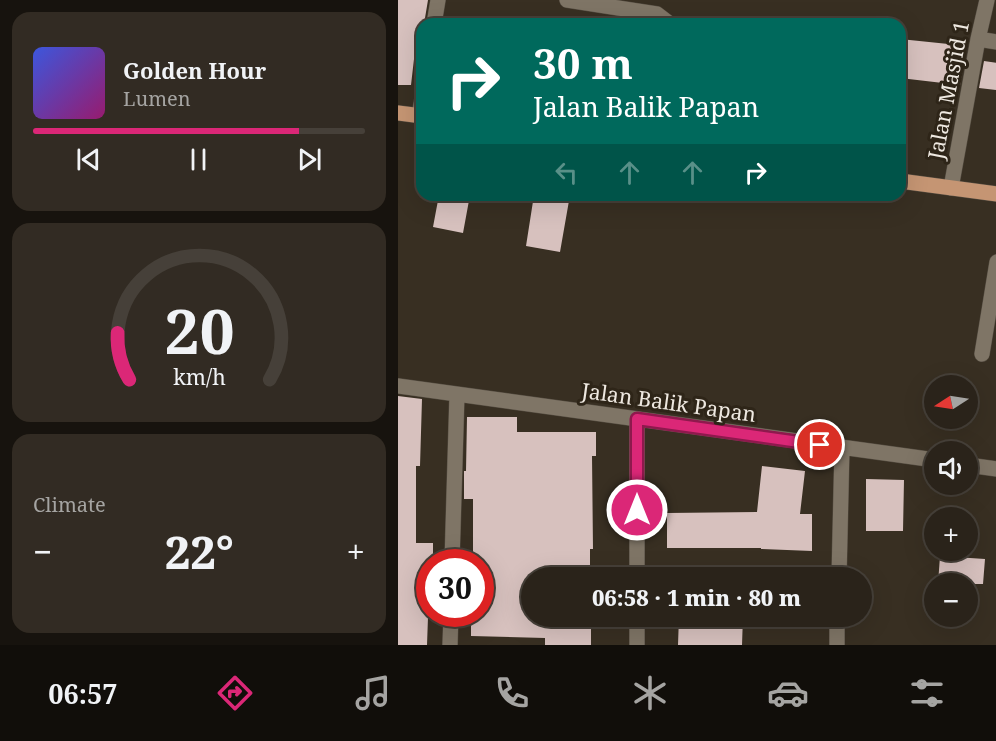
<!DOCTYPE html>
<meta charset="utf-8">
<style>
:root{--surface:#2a231a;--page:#322b23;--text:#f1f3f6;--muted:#a5a4a2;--line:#464039;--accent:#db2777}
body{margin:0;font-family:"Noto Serif",serif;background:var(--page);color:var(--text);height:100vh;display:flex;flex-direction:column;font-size:22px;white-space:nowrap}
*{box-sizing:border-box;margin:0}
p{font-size:20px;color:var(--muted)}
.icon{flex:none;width:33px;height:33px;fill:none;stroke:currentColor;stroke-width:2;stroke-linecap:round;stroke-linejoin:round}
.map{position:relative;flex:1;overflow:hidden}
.panel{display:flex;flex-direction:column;gap:12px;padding:12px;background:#17130e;width:398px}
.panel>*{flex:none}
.banner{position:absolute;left:18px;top:18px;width:490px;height:183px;border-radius:18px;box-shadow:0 6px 24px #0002,0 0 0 2px var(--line);background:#00695c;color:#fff;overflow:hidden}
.needle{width:39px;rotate:258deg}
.controls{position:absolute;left:526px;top:375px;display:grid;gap:12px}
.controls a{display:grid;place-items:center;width:54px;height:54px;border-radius:50%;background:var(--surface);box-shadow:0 6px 24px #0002,0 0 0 2px var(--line);font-size:30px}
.speed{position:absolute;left:18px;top:549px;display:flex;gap:12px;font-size:30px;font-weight:700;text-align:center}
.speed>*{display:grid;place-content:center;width:78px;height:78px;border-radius:50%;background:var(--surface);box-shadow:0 6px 24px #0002,0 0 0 2px var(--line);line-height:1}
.speed .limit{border:9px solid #d22;background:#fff;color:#111}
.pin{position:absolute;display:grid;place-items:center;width:51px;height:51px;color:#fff;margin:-26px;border:3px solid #fff;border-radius:50%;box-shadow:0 2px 6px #0007}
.me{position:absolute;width:66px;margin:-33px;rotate:0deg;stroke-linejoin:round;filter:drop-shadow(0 0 4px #0008)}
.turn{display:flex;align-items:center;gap:21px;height:126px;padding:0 18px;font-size:27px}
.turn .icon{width:78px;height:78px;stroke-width:2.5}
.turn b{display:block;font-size:42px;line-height:51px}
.lanes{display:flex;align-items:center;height:57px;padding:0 18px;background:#0003;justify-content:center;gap:30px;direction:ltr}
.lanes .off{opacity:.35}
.big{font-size:45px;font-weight:800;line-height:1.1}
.panel .tile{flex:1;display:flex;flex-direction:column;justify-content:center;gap:9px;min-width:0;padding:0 21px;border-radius:18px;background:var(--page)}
.panel .dial{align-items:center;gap:0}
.dial svg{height:156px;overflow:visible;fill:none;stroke:var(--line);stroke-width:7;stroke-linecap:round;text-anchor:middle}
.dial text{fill:var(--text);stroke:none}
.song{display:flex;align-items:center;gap:18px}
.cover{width:72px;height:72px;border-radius:9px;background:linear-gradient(135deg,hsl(230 70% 55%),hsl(320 70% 35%))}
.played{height:6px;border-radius:3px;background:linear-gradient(90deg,var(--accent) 80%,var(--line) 80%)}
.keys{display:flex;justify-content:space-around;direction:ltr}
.heat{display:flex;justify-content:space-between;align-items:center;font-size:33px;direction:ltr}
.trip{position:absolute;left:123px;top:567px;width:351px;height:60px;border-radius:30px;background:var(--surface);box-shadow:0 6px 24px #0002,0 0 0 2px var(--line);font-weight:800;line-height:60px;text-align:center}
.tab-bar{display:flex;height:96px;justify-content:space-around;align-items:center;background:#110e0a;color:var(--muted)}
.tab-bar .icon{width:42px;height:42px}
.tab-bar .on{color:var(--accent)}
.tab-bar b{font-size:27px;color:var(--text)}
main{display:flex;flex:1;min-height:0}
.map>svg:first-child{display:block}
</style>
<main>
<section class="panel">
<div class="tile">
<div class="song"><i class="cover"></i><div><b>Golden Hour</b><p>Lumen</p></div></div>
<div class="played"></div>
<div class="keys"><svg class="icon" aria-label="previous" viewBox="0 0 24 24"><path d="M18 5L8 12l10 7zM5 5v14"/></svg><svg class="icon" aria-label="pause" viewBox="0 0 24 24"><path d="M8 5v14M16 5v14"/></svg><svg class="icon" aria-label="next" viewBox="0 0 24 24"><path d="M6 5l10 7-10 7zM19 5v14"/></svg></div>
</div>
<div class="tile dial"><svg viewBox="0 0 100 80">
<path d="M14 69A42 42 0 1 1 86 69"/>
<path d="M14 69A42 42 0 0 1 8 45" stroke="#db2777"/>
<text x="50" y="56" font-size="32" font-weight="700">20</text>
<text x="50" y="72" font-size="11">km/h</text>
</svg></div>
<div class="tile"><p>Climate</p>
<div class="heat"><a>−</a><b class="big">22°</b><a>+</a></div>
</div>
</section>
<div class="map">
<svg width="599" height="645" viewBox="0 0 599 645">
<rect width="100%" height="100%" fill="#382f22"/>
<path fill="#d7c1be" d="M0,0h30l-4,24h-2v10l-5,-1 -6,52h-13z
M502,39l58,6 -2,13 8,1 -4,26 -60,-7z
M586,61l13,2v27l-18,-2z
M41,195h31l-7,38 -30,-6z
M136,195h36l-10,57 -34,-6z
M0,396l24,3 -2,67h-4v77h17v19h-3l-3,83h-29z
M69,417h50v15h79v24h-4l1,93h-3v29h-58v38h59v29h-46v-7l-74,-2v-22h9v-52h-7v-63h-9v-28h2z
M364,466l43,5 -5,43h12v37l-51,-2v-1h-94v-35l90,-1z
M468,479l38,1 -1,51h-37z
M542,556l45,3 -2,25h-45z
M281,616h64l-1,29h-64z"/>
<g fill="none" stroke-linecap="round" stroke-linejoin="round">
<g stroke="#554d42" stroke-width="16">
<path id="minor" d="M169,0l90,14 13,10
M36,24l4,-24
M580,39l19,3
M21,116l3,-17
M553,188l27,-149 9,-39
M584,354l15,-92
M0,386l537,74
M570,465l29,4
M54,562l5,-168
M239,578v-159
M441,578l3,-130
M52,645l1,-31
M239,645v-29
M439,645v-29"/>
</g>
<g stroke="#554d42" stroke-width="16">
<path id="major" d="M0,113l24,3
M502,181l97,13"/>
</g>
<use href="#minor" stroke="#7f7566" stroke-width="15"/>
<use href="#major" stroke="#c59573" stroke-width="15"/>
</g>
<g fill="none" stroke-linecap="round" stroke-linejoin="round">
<g stroke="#8e194d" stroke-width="15">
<path id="route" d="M239,510v-91l183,26"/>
</g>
<use href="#route" stroke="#db2777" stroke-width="10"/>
</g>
<g text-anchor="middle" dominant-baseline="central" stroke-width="6" stroke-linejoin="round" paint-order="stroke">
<g font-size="21" fill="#eee8e0" stroke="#2e2518">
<text transform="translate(550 90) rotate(-79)">Jalan Masjid 1</text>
<text transform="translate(271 402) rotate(8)">Jalan Balik Papan</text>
</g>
</g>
</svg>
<div class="controls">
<a><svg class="needle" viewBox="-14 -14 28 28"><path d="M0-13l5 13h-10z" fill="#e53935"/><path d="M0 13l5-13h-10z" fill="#a5a4a2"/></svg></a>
<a><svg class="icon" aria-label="sound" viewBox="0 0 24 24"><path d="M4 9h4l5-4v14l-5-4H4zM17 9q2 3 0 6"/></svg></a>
<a>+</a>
<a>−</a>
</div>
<div class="speed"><div class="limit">30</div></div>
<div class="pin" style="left:422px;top:445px;background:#d93025"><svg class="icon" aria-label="arrive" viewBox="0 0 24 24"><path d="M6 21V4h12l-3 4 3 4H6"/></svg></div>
<svg class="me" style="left:239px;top:510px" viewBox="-20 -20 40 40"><circle r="17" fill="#db2777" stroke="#fff" stroke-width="3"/><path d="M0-11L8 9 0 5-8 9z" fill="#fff"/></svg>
<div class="trip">06:58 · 1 min · 80 m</div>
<div class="banner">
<div class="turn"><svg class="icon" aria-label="right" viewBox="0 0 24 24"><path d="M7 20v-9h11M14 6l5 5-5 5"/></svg><div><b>30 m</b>Jalan Balik Papan</div></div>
<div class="lanes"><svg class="icon off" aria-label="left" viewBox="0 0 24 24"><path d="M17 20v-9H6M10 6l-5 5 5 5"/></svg><svg class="icon off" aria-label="ahead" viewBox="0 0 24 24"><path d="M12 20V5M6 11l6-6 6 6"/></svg><svg class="icon off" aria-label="ahead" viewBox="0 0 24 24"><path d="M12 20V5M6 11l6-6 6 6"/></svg><svg class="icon" aria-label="right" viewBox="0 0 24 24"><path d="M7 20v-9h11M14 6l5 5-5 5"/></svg></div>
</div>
</div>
</main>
<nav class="tab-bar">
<b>06:57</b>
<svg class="icon on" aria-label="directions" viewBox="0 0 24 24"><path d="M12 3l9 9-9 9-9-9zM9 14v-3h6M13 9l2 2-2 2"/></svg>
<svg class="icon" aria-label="music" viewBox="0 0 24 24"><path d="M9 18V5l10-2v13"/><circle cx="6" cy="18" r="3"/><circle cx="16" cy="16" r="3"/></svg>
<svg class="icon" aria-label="phone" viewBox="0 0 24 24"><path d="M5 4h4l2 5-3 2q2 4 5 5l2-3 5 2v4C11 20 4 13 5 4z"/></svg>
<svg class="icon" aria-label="climate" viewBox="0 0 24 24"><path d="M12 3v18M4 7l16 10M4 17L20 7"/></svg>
<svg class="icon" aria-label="car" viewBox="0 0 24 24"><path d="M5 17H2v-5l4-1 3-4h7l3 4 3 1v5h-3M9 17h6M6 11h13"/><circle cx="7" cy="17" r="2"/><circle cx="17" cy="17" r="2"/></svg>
<svg class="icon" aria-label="filters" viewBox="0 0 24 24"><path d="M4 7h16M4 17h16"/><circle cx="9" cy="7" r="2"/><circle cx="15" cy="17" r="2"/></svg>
</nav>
